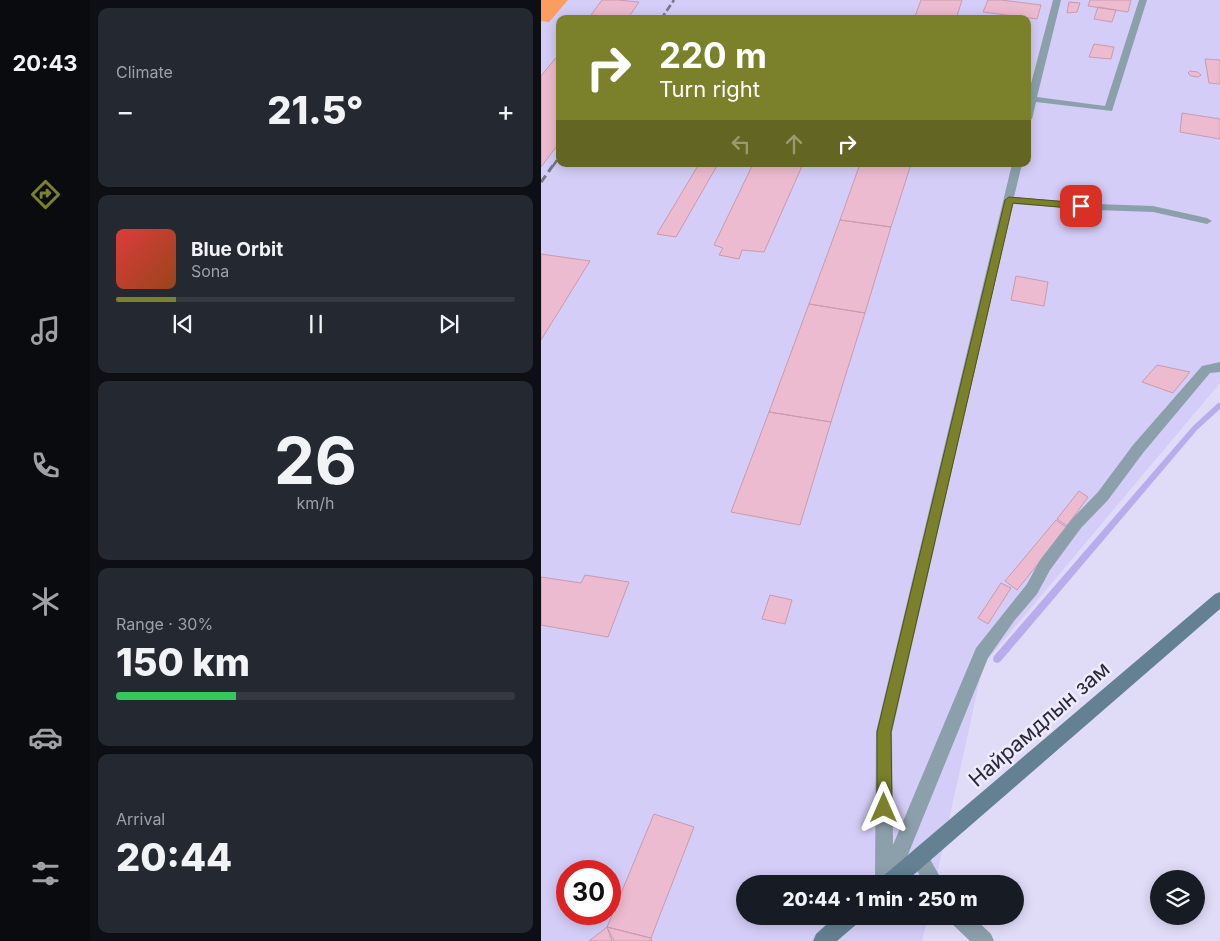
<!DOCTYPE html>
<meta charset="utf-8">
<style>
:root{--surface:#171b24;--page:#242831;--text:#f1f3f6;--muted:#9ea1a6;--line:#363941;--accent:#7b802b}
body{margin:0;font-family:Inter,sans-serif;background:var(--page);color:var(--text);height:100vh;display:flex;flex-direction:column;font-size:19px;white-space:nowrap}
*{box-sizing:border-box;margin:0}
p{font-size:16px;color:var(--muted)}
.icon{flex:none;width:28px;height:28px;fill:none;stroke:currentColor;stroke-width:2;stroke-linecap:round;stroke-linejoin:round}
.map{position:relative;flex:1;overflow:hidden}
.sheet{display:flex;flex-direction:column;gap:8px;padding:8px;background:#0d0f14;width:451px}
.sheet>*{flex:none}
.hud{position:absolute;left:15px;top:15px;width:475px;height:152px;border-radius:10px;box-shadow:0 2px 12px #0003;background:#7b802b;color:#fff;overflow:hidden}
.controls{position:absolute;left:609px;top:870px;display:grid;gap:10px}
.controls a{display:grid;place-items:center;width:55px;height:55px;border-radius:50%;background:var(--surface);box-shadow:0 2px 12px #0003;font-size:25px}
.speed{position:absolute;left:15px;top:860px;display:flex;gap:10px;font-size:25px;font-weight:700;text-align:center}
.speed>*{display:grid;place-content:center;width:65px;height:65px;border-radius:50%;background:var(--surface);box-shadow:0 2px 12px #0003;line-height:1}
.speed .limit{border:8px solid #d22;background:#fff;color:#111}
.pin{position:absolute;display:grid;place-items:center;width:42px;height:42px;color:#fff;margin:-21px;border-radius:10px;box-shadow:0 2px 8px #0006}
.me{position:absolute;width:55px;margin:-28px;rotate:0deg;stroke-linejoin:round;filter:drop-shadow(0 0 4px #0008)}
.turn{display:flex;align-items:center;gap:18px;height:105px;padding:0 20px;font-size:22px}
.turn .icon{width:65px;height:65px;stroke-width:2.5}
.turn b{display:block;font-size:35px;line-height:42px}
.lanes{display:flex;align-items:center;height:48px;padding:0 20px;background:#0003;justify-content:center;gap:25px;direction:ltr}
.lanes .off{opacity:.35}
.big{font-size:38px;font-weight:800;line-height:1.1}
.sheet .tile{flex:1;display:flex;flex-direction:column;justify-content:center;gap:8px;min-width:0;padding:0 18px;border-radius:10px;background:var(--page)}
.sheet .dial{align-items:center;gap:0}
.dial b{font-size:65px;line-height:1}
.song{display:flex;align-items:center;gap:15px}
.cover{width:60px;height:60px;border-radius:8px;background:linear-gradient(135deg,hsl(0 70% 55%),hsl(20 70% 35%))}
.played{height:5px;border-radius:2px;background:linear-gradient(90deg,var(--accent) 15%,var(--line) 15%)}
.keys{display:flex;justify-content:space-around;direction:ltr}
.heat{display:flex;justify-content:space-between;align-items:center;font-size:28px;direction:ltr}
.charge{height:8px;border-radius:4px;background:linear-gradient(90deg,#34c759 30%,var(--line) 0)}
.trip{position:absolute;left:195px;top:875px;width:288px;height:50px;border-radius:25px;background:var(--surface);box-shadow:0 2px 12px #0003;font-weight:800;line-height:50px;text-align:center}
main{display:flex;flex:1;min-height:0}
.menu{display:flex;flex-direction:column;width:90px;justify-content:space-around;align-items:center;background:#090b0e;color:var(--muted)}
.menu .icon{width:35px;height:35px}
.menu .on{color:var(--accent)}
.menu b{font-size:22px;color:var(--text)}
.map>svg:first-child{display:block}
</style>
<main>
<nav class="menu">
<b>20:43</b>
<svg class="icon on" aria-label="directions" viewBox="0 0 24 24"><path d="M12 3l9 9-9 9-9-9zM9 14v-3h6M13 9l2 2-2 2"/></svg>
<svg class="icon" aria-label="music" viewBox="0 0 24 24"><path d="M9 18V5l10-2v13"/><circle cx="6" cy="18" r="3"/><circle cx="16" cy="16" r="3"/></svg>
<svg class="icon" aria-label="phone" viewBox="0 0 24 24"><path d="M5 4h4l2 5-3 2q2 4 5 5l2-3 5 2v4C11 20 4 13 5 4z"/></svg>
<svg class="icon" aria-label="climate" viewBox="0 0 24 24"><path d="M12 3v18M4 7l16 10M4 17L20 7"/></svg>
<svg class="icon" aria-label="car" viewBox="0 0 24 24"><path d="M5 17H2v-5l4-1 3-4h7l3 4 3 1v5h-3M9 17h6M6 11h13"/><circle cx="7" cy="17" r="2"/><circle cx="17" cy="17" r="2"/></svg>
<svg class="icon" aria-label="filters" viewBox="0 0 24 24"><path d="M4 7h16M4 17h16"/><circle cx="9" cy="7" r="2"/><circle cx="15" cy="17" r="2"/></svg>
</nav>
<section class="sheet">
<div class="tile"><p>Climate</p>
<div class="heat"><a>−</a><b class="big">21.5°</b><a>+</a></div>
</div>
<div class="tile">
<div class="song"><i class="cover"></i><div><b>Blue Orbit</b><p>Sona</p></div></div>
<div class="played"></div>
<div class="keys"><svg class="icon" aria-label="previous" viewBox="0 0 24 24"><path d="M18 5L8 12l10 7zM5 5v14"/></svg><svg class="icon" aria-label="pause" viewBox="0 0 24 24"><path d="M8 5v14M16 5v14"/></svg><svg class="icon" aria-label="next" viewBox="0 0 24 24"><path d="M6 5l10 7-10 7zM19 5v14"/></svg></div>
</div>
<div class="tile dial"><b>26</b><p>km/h</p></div>
<div class="tile"><p>Range · 30%</p><b class="big">150 km</b><div class="charge"></div></div>
<div class="tile"><p>Arrival</p><b class="big">20:44</b></div>
</section>
<div class="map">
<svg width="679" height="941" viewBox="0 0 679 941">
<rect width="100%" height="100%" fill="#e0dcf8"/>
<path fill="#d4cdf7" fill-rule="evenodd" d="M0,0h679v383l-237,282 -48,219h-190v32h183l-6,25h-381zM19,19h467v145h-467zM26,871h43v43h-43z"/>
<path fill="#fb9d5f" d="M0,0h27l-19,22 -8,-1z"/>
<g fill="none" stroke-linecap="round" stroke-linejoin="round">
<path fill="#b8acef" fill-rule="evenodd" d="M677,403h2v6l-23,21 -197,232 -3,1 -3,-1 -1,-3 1,-3 199,-230z"/>
</g>
<path fill="#edbbcf" stroke="#ca9aae" d="M61,0h16l21,2 -11,16 -37,-3z
M380,0h41l-6,19h-42z
M447,0h13l40,5 -4,14 -54,-7z
M549,0h41l-3,12 -40,-6z
M528,2l11,1 -3,9 -10,1z
M557,7l18,3 -4,12 -18,-3z
M553,44l20,3 -3,12 -22,-2z
M19,53v89l-19,25v-91z
M664,59l15,1v24l-11,-1z
M649,71l8,1 3,3 -3,2 -7,-1 -3,-3z
M641,113l38,6v20l-40,-7z
M158,164h19l-42,73 -19,-3z
M212,164h50l-39,88 -22,-2 -3,9 -20,-4 4,-7 -9,-3z
M319,164h51l-20,63 -51,-7z
M299,220l51,7 -26,86 -56,-9z
M0,254l49,7 -49,79z
M475,276l32,6 -4,24 -33,-6z
M268,304l56,9 -34,109 -62,-10z
M616,365l33,7 -17,21 -31,-11z
M228,412l62,10 -31,103 -69,-13z
M538,491l9,6 -21,29 -10,-7z
M515,520l11,8 -50,62 -12,-9z
M44,575l44,7 -21,55 -67,-12v-48l40,6z
M460,583l10,5 -23,36 -10,-6z
M229,595l22,5 -7,24 -23,-5z
M113,814l40,13 -43,111 -44,-11z
M66,927l5,14h-23z
M66,927l44,11 1,3h-38z"/>
<g fill="none" stroke-linecap="round" stroke-linejoin="round">
<path fill="#8ca0ac" fill-rule="evenodd" d="M512,0h8l-24,97 68,9 34,-106h8l-35,111 -76,-9 -4,17 -5,3v-23z
M471,164h10l-8,33 82,7 57,2 54,12 5,3 -5,3 -54,-12 -57,-2 -83,-6 -121,528 1,113 83,-197 51,-64 13,-24 31,-40 27,-28 35,-47 69,-79 18,-4v10l-10,1 -67,80 -35,47 -27,28 -31,42 -13,24 -23,27 -26,37 -92,226h-21l1,-152z
M379,849l6,3 18,32h-20l-13,-26 3,-6z
M408,916h23l19,18 3,7h-24l-19,-18z"/>
<path fill="#638192" fill-rule="evenodd" d="M679,592v17l-317,275h-23l2,-7 333,-283z
M295,916h24l-2,7 -21,18h-24l3,-7z"/>
<path stroke="#777389" stroke-width="2.5" stroke-dasharray="7 3" stroke-linecap="butt" d="M120,19l13,-19
M12,166l7,-10"/>
<path stroke="#777389" stroke-width="3" stroke-dasharray="8 4.5" stroke-linecap="butt" d="M0,182l13,-18"/>
</g>
<path fill="#7b802b" stroke="#50531c" d="M468,197l72,6 4,3 -4,3 -68,-6 -122,529 1,76 -3,5 -5,2 -5,-2 -2,-5v-76l128,-532z"/>
<g text-anchor="middle" dominant-baseline="central" stroke-width="5" stroke-linejoin="round" paint-order="stroke">
<g font-size="21" fill="#2a2738" stroke="#edebfd">
<text transform="translate(498 724) rotate(-41)">Найрамдлын зам</text>
</g>
</g>
</svg>
<div class="controls">
<a><svg class="icon" aria-label="layers" viewBox="0 0 24 24"><path d="M12 4l9 5-9 5-9-5zM3 14l9 5 9-5"/></svg></a>
</div>
<div class="speed"><div class="limit">30</div></div>
<div class="pin" style="left:540px;top:206px;background:#d93025"><svg class="icon" aria-label="arrive" viewBox="0 0 24 24"><path d="M6 21V4h12l-3 4 3 4H6"/></svg></div>
<svg class="me" style="left:343px;top:808px" viewBox="-20 -20 40 40"><path d="M0-17L14 15 0 8-14 15z" fill="#7b802b" stroke="#fff" stroke-width="4"/></svg>
<div class="trip">20:44 · 1 min · 250 m</div>
<div class="hud">
<div class="turn"><svg class="icon" aria-label="right" viewBox="0 0 24 24"><path d="M7 20v-9h11M14 6l5 5-5 5"/></svg><div><b>220 m</b>Turn right</div></div>
<div class="lanes"><svg class="icon off" aria-label="left" viewBox="0 0 24 24"><path d="M17 20v-9H6M10 6l-5 5 5 5"/></svg><svg class="icon off" aria-label="ahead" viewBox="0 0 24 24"><path d="M12 20V5M6 11l6-6 6 6"/></svg><svg class="icon" aria-label="right" viewBox="0 0 24 24"><path d="M7 20v-9h11M14 6l5 5-5 5"/></svg></div>
</div>
</div>
</main>
